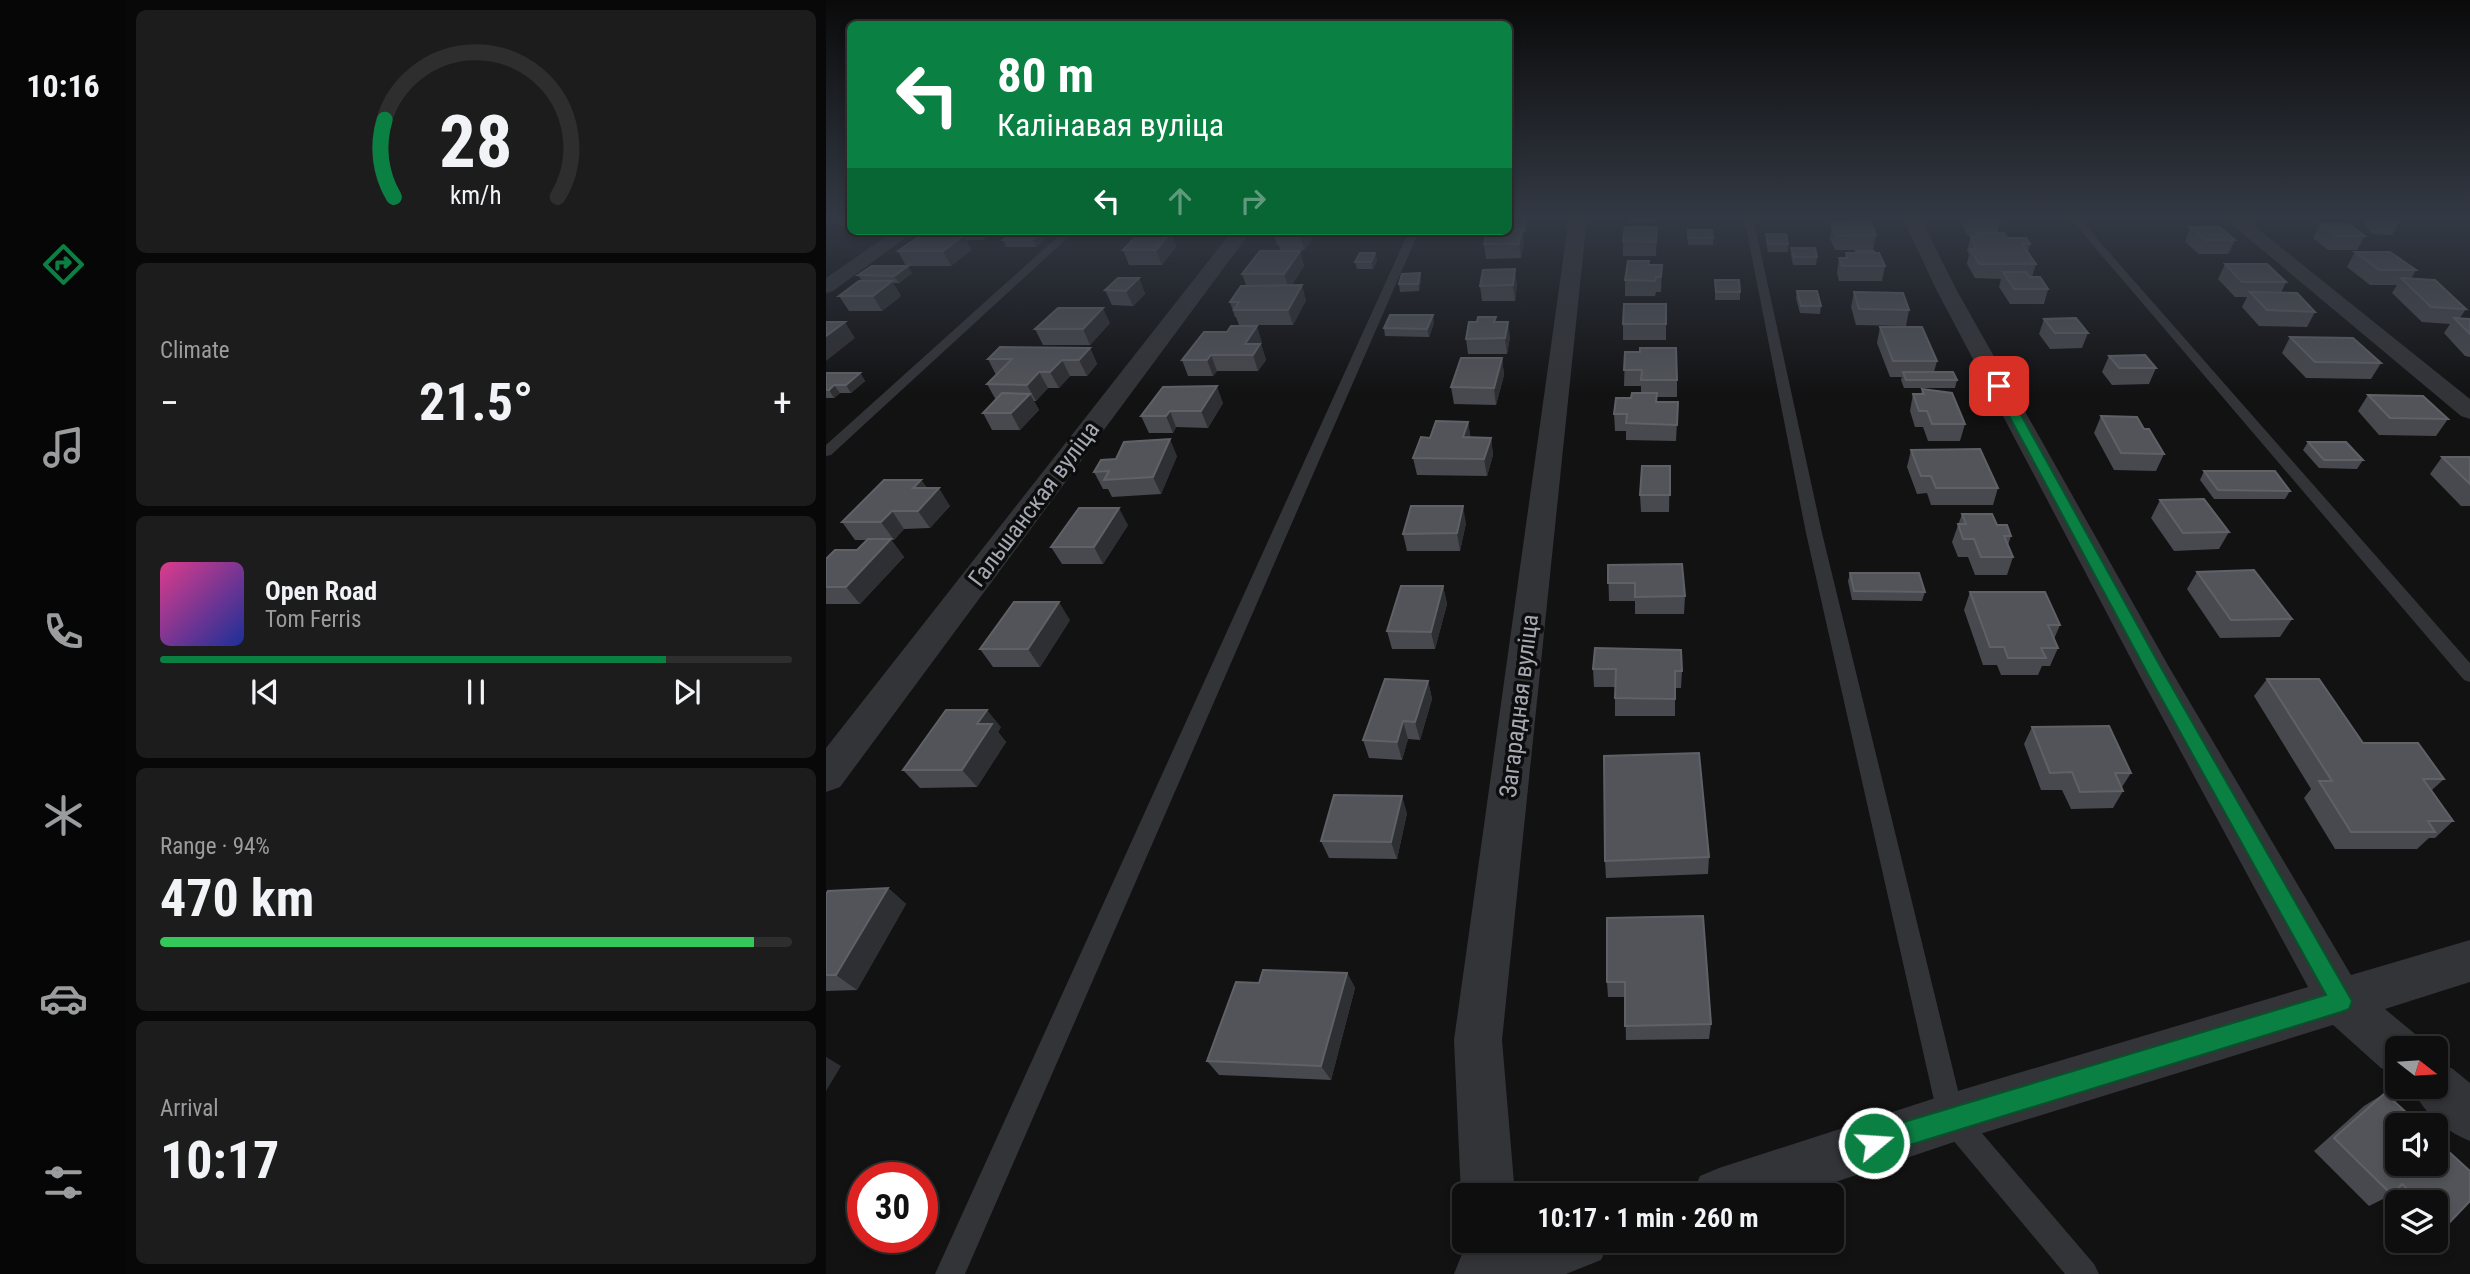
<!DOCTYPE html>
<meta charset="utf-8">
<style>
:root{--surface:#0e0e0e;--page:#1c1c1c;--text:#f1f3f6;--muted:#9b9c9e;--line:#2e2e2e;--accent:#0b8043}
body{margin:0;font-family:"Roboto Condensed",sans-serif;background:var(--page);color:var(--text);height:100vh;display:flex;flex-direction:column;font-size:26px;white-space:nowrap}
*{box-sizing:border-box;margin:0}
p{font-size:23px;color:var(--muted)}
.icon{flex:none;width:38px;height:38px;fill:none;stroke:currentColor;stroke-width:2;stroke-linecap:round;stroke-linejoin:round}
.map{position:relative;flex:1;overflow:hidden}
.sheet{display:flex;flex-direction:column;gap:10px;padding:10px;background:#080808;width:700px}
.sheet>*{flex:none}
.banner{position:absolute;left:21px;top:21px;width:665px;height:214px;border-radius:10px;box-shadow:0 4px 10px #0003,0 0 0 2px var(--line);background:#0b8043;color:#fff;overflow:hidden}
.needle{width:46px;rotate:107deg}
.controls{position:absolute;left:1559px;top:1036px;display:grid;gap:14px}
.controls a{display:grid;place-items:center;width:63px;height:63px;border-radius:10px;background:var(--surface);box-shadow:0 4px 10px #0003,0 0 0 2px var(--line);font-size:35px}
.speed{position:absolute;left:21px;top:1162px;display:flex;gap:14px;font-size:35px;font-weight:700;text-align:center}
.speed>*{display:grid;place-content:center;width:91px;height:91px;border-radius:50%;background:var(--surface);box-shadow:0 4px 10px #0003,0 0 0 2px var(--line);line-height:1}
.speed .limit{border:10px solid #d22;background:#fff;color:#111}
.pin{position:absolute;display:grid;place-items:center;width:60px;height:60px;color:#fff;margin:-30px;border-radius:14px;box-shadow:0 4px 10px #0006}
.me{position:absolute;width:77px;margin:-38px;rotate:72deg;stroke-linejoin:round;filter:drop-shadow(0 0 5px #0008)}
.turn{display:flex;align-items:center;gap:24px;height:147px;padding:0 35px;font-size:32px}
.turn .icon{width:91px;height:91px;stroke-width:2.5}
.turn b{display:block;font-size:49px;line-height:60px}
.lanes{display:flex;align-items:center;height:66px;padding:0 35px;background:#0003;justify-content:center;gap:35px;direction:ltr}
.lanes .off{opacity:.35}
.big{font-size:52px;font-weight:700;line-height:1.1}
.sheet .tile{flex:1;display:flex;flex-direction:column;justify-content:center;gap:10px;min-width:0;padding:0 24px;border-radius:10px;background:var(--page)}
.sheet .dial{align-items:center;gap:0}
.dial svg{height:182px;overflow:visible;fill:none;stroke:var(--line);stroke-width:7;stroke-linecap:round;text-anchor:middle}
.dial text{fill:var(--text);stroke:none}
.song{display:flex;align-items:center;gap:21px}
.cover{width:84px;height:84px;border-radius:10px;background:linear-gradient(135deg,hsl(330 70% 55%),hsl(230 70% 35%))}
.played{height:7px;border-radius:4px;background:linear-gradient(90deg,var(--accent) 80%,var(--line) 80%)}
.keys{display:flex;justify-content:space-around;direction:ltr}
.heat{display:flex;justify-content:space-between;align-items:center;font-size:38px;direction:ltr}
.charge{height:10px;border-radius:5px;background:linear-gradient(90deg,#34c759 94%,var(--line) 0)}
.trip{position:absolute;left:626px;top:1183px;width:392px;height:70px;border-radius:10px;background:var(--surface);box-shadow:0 4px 10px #0003,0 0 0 2px var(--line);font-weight:700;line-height:70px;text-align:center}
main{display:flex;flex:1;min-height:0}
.dock{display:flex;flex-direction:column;width:126px;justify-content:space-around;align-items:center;background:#060606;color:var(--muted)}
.dock .icon{width:49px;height:49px}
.dock .on{color:var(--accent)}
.dock b{font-size:32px;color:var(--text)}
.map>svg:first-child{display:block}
</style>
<main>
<nav class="dock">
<b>10:16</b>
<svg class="icon on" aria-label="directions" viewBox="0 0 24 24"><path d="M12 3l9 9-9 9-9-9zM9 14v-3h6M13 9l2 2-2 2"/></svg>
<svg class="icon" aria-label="music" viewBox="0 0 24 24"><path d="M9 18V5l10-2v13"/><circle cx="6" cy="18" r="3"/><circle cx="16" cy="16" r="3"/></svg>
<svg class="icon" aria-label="phone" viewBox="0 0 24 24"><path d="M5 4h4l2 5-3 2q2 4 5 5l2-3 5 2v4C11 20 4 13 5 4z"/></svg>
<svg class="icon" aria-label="climate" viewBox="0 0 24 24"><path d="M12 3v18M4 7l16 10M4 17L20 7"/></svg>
<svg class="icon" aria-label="car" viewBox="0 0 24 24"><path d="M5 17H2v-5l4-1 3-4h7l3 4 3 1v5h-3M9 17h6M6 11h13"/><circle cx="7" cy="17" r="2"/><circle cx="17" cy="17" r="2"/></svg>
<svg class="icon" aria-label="filters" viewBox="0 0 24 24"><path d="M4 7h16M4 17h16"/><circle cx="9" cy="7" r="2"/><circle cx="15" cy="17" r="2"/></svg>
</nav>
<section class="sheet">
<div class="tile dial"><svg viewBox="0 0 100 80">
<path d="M14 69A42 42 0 1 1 86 69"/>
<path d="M14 69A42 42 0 0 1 10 35" stroke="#0b8043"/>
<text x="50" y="56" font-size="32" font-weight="700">28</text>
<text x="50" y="72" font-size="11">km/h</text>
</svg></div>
<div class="tile"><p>Climate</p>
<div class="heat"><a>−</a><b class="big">21.5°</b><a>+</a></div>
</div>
<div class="tile">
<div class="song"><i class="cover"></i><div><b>Open Road</b><p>Tom Ferris</p></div></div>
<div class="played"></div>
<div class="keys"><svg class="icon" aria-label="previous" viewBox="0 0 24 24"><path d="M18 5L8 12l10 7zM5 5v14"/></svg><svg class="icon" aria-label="pause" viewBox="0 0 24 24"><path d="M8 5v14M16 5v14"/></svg><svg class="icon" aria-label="next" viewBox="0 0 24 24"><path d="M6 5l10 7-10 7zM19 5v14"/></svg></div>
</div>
<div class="tile"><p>Range · 94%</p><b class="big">470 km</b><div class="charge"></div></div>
<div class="tile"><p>Arrival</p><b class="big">10:17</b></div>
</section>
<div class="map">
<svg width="1644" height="1274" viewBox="0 0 1644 1274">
<rect width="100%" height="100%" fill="#121213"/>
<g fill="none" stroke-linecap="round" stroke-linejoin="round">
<path fill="#333438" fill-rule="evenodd" d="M918,217h9l69,316 141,578 131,153 5,10h-34l-123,-147 -4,-9 -132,-585z
M1243,217h9l392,446v19l-6,-2z
M238,231h11l-244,224 -5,1v-11z
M583,231h10l-454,1043h-30z"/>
<path fill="#333438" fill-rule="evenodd" d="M743,217h18l-85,823 13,155h-50v8l-4,-8 -7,-155z
M1076,217h18l36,72 213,378 182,308 119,-35v42l-85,27 30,25 6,14h-23v27l-17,-7 -48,-43 -382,118 -154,52h-105l8,-19 19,-8 232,-75 357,-106 -168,-311 -204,-387z
M1397,217h20l227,182v20l-9,-3z
M68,231h21l-82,60 -7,2v-15z
M406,231h19l-411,556 -14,5v-44z
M1610,1061l17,8 17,14v58c-25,-10 -48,-29 -58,-54h24z
M672,1241h112l-9,19 -35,14h-112l8,-20z"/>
</g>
<path fill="#48494e" d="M8,217h16v9h-10z
M682,217h18v15h-3l1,11 -3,15 -35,1 -2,-15 24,-13z
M802,217h30v6h-30z
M1137,217h34l3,6 -3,10 10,5 23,6 -2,8 8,12 -4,13 16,12 -4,15h-34l-11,-17 2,-8 -26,-1 -8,-14 2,-10 -2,-3 4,-15h-3l-7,-13z
M1333,217h34l-1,3z
M1542,217h28l4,4 -8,14 -20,-1 -8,-10z
M1006,223l44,12 -3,15h-38l-5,-12z
M1494,224l45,12 -8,14h-29l-15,-12z
M831,227l-1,29h-33v-15z
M1364,227l45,13 -7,14h-29l-14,-12z
M862,230l25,8v7h-25z
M109,231h60l-11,9h-18l5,10 -20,16h-45l-8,-15 40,-15z
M188,231h41l-19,16h-30l-3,-7z
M447,231h40l1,5 -10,14h-24l-1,-5h-2z
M345,232l5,15 -14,18h-33l-6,-15z
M940,234l22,10v8h-20l-2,-10z
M965,248l26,9 -1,8h-23l-2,-10z
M474,251l4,15 -13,19 15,15 -13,25h-54l-3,-8h-1l-5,-15 16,-17 -4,-11z
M1030,251l29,15 -3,15h-43l-2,-8 2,-15h6l1,-5h10z
M1529,252l61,18 -5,9 55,30 -6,9 10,1v38l-5,-1 -21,-23 6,-9 -28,-2 -30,-29 5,-8h-27l-23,-18z
M549,253l2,7 -4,9h-16l-2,-7z
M1399,264l61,18 -5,11 34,19 -8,15 -48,-1 -17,-19 5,-10h-12l-17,-18z
M823,265h13l-1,27h-5l-1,4h-30v-16z
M86,273l-13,10h-6l8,13 -19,15h-33l-10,-15 23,-15 -4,-6z
M313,278l6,16 -12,12 -21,-1 -7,-15z
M595,280l-2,11 -19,1 -1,-8z
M889,280l25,12v8h-25z
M691,284l-2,17h-33l-2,-15z
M971,291l24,15 -1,8 -20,-1 -4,-15z
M1028,292l55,18 -3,16 -50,-1 -5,-18z
M840,304v36h-43v-16z
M1218,319l44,14 -6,15 -32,1 -11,-15z
M670,322l14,15 -3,17h-39l-2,-15z
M284,323l-20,22h-47l-8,-16z
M608,323l-5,14 -44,-1 -1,-8z
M1054,327l57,34 -3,11 23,8 -2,8h-51l-3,-8 1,-3h-12l-13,-34z
M1464,337l91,26 -10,16 -65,-1 -24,-25z
M436,342l-1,2 5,16 -8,11h-41l-4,5h-25l-6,-16z
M264,348l7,16 -10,12h-17l-11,12h-11l-12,13h-2l5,9 -19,20h-28l-9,-17 13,-13 -9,-16 9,-9 -8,-16z
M799,352l52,28v17h-20v5h21l-2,39 -50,-1v-9h-11l-1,-17 17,-16 10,-5v-7h-17z
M1283,356l47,12 -7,16 -37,1 -10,-13z
M676,358l2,17 -8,30 -42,-1 -3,-17z
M0,373h34l5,8 -14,12h-11l-6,5h-8z
M337,387l60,16 -15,25 -32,-1 -3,6h-24l-8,-17z
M1096,389l43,35 -5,17h-32l-5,-14h-8l-5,-16 3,-17h8z
M1542,395l80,24 -12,17 -57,-1 -21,-24z
M1275,416l43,13 20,25 -8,17 -42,-1 -20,-37z
M642,422l2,15 21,1 2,17 -6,21 -70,-1 -4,-17 17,-20z
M1482,442l55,18 -6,9 -38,-1 -16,-18z
M1085,450l87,38 -5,17h-62l-4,-12 -10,1 -10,-27z
M351,456l-16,38 -49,3 -4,-8h-5l-9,-17z
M1616,457h28v49h-9l-31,-32z
M844,466l-1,46h-28l-1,-17z
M1378,471l86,20 -5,8h-71l-14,-19z
M95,480l6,8 23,18 -20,22 -26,1 -10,11h-3l13,17 -44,47h-34v-45l31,-9 10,-10h-12l-13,-18z
M1334,500l69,32 -10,17 -45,2 -23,-33z
M1136,514l35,11 14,11 -3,9 5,12 -6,18h-32l-7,-18h-10l-6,-15z
M640,523l-6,28h-53l-4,-17z
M302,525l-25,39h-41l-11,-17z
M782,565l77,31 -1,18h-49v-13h-26z
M1371,572l95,47 -12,18 -60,1 -33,-49z
M1024,573l75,19 -3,9 -70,-1 -4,-19z
M617,586l4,18 -12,45h-43l-5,-18z
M1144,592l90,33 -6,14 4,9 -8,18h-8l-4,9h-37l-4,-10h-14l-19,-55z
M244,620l-30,47h-47l-13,-18z
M767,669l89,2 -1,17h-6v28h-60v-29h-21z
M1441,679l96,64 81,36 -12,11 21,31 -18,17h-6l-12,11h-82l-31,-51 7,-9 -57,-93z
M602,681l4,18 -12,41 -12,-1 -6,21 -33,-2 -6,-18z
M175,727l-3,5 8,10 -29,45 -57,1 -17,-18z
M1206,727l99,46 -9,14 1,4 -10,17 -42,1 -9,-19h-21l-17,-46z
M581,813l-10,46 -68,-1 -8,-17z
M883,857l-1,17 -102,4 -1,-17z
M62,888l18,16 -49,86 -31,1v-97z
M781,918l104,106 -2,15 -83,1 -1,-43h-17l-1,-15z
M521,973l8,15 -24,92 -112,-5 -12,-14z
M1559,1093l35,32h-22v39h38v-24l34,31v30l-24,25 -10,4v-28h-38v11l-15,-14 -14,7 -55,-55 50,-45z"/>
<path fill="#2e2f32" d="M698,217h2l1,4 -1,11z
M696,229l2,14 -3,15 -2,-14z
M154,231h15l-11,9z
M217,231h12l-19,16 -4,-7z
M477,231h10l1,5 -10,14 -4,-14z
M345,232l5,15 -14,18 -6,-15z
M137,236l8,14 -20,16 -8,-15z
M474,251l4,15 -15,24 -5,-16z
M549,253l2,7 -4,9 -2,-7z
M82,266l4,7 -13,10 -5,-7z
M689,269l2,15 -2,17 -2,-16z
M594,273l1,7 -2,11 -1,-7z
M313,278l6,16 -12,12 -7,-15z
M66,281l9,15 -19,15 -9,-15z
M476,285l4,15 -13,25 -5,-15z
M277,308l7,15 -20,22 -7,-16z
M607,315l1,8 -5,14 -2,-8z
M19,322l10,16 -29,23v-25z
M682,322l2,15 -3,17 -2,-16z
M431,326l5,16 -1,2 5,16 -8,11 -5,-16 -8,-11z
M264,348l7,16 -10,12 -8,-16z
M385,355l6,16 -4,5 -6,-16z
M676,358l2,17 -8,30 -2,-17z
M236,360l8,16 -11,12 -9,-16z
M213,372l9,16 -12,13 -9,-16z
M34,373l5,8 -14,12 -5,-8z
M8,385l6,8 -6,5 -5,-8z
M391,386l6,17 -15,25 -7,-17z
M204,394l9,16 -19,20 -9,-17z
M344,411l6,16 -3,6 -7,-17z
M642,422l3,17 -8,-2z
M665,438l2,17 -6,21 -3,-17z
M344,439l7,17 -16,38 -8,-17z
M95,480l11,16 7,-8 11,18 -20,22 -12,-17 -5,-23z
M637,506l3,17 -6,28 -3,-18z
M293,508l9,17 -25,39 -9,-17z
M66,511l12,18 -10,11 -13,-18z
M65,539l13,18 -44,47 -14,-17z
M617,586l4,18 -12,45 -4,-17z
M233,602l11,18 -30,47 -12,-18z
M602,681l4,18 -12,41 -5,-18z
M161,710l14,17 -3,5 8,10 -29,45 -15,-17 15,-46z
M577,721l5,18 -6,21 -5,-18z
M576,796l5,17 -10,46 -6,-17z
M62,888l18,16 -49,86 -21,-15z
M521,973l8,15 -24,92 -10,-14z
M0,1057l15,9 -15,25z"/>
<path fill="#525459" stroke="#5f6167" stroke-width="2" d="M682,217h16v1l-16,1z
M1143,217h28l3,6 -28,-1z
M1551,217h19l4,4 -20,-2z
M1039,220l6,3 5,12 -39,1 -5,-13z
M1494,224h28l17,12h-29z
M799,227h32l-1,15 -33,-1z
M1364,227h29l16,13h-30z
M696,229l-3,15h-35l3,-12 21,-1v-1z
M862,230h24l1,8h-25z
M188,231h29l-11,9h-29z
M453,231h24l-3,5 -24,-1z
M345,232l-15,18h-33l16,-17z
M1150,233h28l3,5h19l4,6h-8l14,20h-57l-9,-15h6l-5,-13h7z
M940,234h20l2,10h-20z
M94,236h43l-20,15h-45z
M965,248h24l2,9h-23z
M434,251h40l-16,23h-42z
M1030,251h18l1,2h-18z
M1529,252h35l26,18h-37z
M534,253h15l-4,9h-16z
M1020,253h33l6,13h-43l-3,-8h9z
M802,261h21l-1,4h14l-1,12h-5l-1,4 -30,-1z
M1399,264h42l19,18h-44z
M46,266h36l-14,10 -36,-1z
M689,269l-2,16 -33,1 3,-16z
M1177,272h23l4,5h10l8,12h-34z
M594,273l-2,11h-19l3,-10z
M292,278h21l-13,13 -21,-1z
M1575,278l34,2 31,29 -35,-2z
M889,280h24l1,12h-24z
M33,281h33l-19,15h-34z
M476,285l-14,25h-54l5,-8h-9l11,-16z
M971,291h20l4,15h-20z
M1028,292l49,1 6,17 -50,-1z
M1424,292l47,1 18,19 -48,-2z
M798,304h42v20h-43z
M232,308h45l-20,21h-48z
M564,315h43l-6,14 -43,-1z
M652,317h18l-2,5h14l-3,16 -39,1 3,-17h8z
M1250,318l12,15h-33l-11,-14z
M1628,318l16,1v15z
M0,322h19l-19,14z
M405,326h26l-12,18h15l-7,11h-42l-4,5h-25l22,-28h23z
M1054,327h42l15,34h-44z
M1464,337l63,1 28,25 -66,-1z
M174,347l90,1 -11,12h-17l-12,12h-11l-12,13 -40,-1 25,-25h-24z
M814,348h36l1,32h-36l1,-10h-18l1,-18h15z
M1319,355l11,13h-37l-10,-12z
M635,358h41l-8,30 -43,-1z
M1077,372h50l4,8h-51z
M0,373h34l-14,12h-12l-5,5h-3z
M391,386l-16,25h-31l-4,5h-25l22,-29z
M1096,389l30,4 13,31h-33l-5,-13h-8l-6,-17h11z
M176,393l28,1 -19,19h-28z
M806,393h25l-1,9h22l-1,23 -51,-2 1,-9h-13l2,-16h15z
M1542,395l55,1 25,23 -58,-1z
M1275,416l36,1 7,12h5l15,25 -43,-1z
M610,421l32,1 -5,15 28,1 -7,21 -71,-1 8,-21 9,1z
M344,439l-17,38 -49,3 5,-9 -15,1 7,-12 15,-1 8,-17z
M1482,442h38l17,18h-39z
M1154,449l18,39h-62l-5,-12h-10l-10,-26z
M1616,457h28v27z
M816,466h28v29h-30z
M1378,471h71l15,20 -72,-1z
M58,480h37l-8,8h26l-21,23h-26l-11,11h-39z
M1378,499l25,33 -46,1 -23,-33z
M585,506h52l-6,27 -54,1z
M253,508h40l-25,39h-43z
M1136,514h30l5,11h10l4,11h-7l9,21h-32l-7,-18h-11l-5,-15h8z
M42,539h23l-45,48h-20v-28l9,-9h22z
M856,564l3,32 -50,1v-14h-27v-18z
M1428,570l38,49 -61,1 -34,-48z
M1024,573h69l6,19 -71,-1z
M575,586h42l-12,46 -44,-1z
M1144,592h75l15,33h-12l10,23h-17l5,10h-38l-4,-11h-14z
M188,602h45l-31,47h-48z
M769,648l86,2 1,21h-7v28l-60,-1 1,-29h-23z
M559,679l43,2 -13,41 -12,-1 -6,21 -34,-2z
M1441,679h52l44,64h55l26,36h-21l30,42h-25l7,11h-84l-32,-51h13z
M120,710h41l-10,14h15l-30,46h-59z
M1283,726l22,47h-16l8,18 -43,1 -8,-20 -22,1 -18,-46z
M873,753l10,104 -104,4 -1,-105z
M508,795l68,1 -11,46 -70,-1z
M62,888l-52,87h-10v-81l2,-3z
M877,916l8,108 -86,2v-44h-18v-64z
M437,970l84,3 -26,93 -114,-5 29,-79 23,1z
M1559,1093l35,32h-22v39h38v-24l34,31v30l-24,25 -10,-9v-15h-15l-19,-18 -10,11 -58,-57z"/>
<linearGradient id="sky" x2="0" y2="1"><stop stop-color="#0a0a0a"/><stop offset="0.55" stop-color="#333944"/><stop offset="1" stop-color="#333944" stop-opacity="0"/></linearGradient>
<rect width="1644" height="395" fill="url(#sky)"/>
<path fill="#0b8043" stroke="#07532c" stroke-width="2" d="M1173,382l6,4 159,287 188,328 -3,8 -8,3 -467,144 -9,-4 -3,-9 3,-8 9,-4 452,-136 -177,-319 -156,-290z"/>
<g text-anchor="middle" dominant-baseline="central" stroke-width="7" stroke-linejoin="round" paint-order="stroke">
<g font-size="24" fill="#a5a9b3" stroke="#0d0d0e">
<text transform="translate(208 504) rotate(-53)">Гальшанская вуліца</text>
<text transform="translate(693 706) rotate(-83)">Загарадная вуліца</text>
</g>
</g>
</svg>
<div class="controls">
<a><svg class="needle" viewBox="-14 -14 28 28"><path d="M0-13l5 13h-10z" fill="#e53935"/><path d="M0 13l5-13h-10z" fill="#9b9c9e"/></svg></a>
<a><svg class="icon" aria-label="sound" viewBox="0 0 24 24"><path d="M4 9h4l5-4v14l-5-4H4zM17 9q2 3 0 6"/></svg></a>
<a><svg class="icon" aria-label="layers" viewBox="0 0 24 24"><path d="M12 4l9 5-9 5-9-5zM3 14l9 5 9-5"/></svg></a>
</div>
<div class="speed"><div class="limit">30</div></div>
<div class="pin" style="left:1173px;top:386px;background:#d93025"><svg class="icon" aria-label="arrive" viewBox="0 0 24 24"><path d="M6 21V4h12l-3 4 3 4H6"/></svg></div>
<svg class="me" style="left:1048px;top:1143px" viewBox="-20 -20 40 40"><circle r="17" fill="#0b8043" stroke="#fff" stroke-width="3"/><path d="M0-11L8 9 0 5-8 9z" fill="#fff"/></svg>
<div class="trip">10:17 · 1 min · 260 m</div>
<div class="banner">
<div class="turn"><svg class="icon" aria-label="left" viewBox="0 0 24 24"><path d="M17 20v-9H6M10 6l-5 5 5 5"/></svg><div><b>80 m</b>Калінавая вуліца</div></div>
<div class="lanes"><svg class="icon" aria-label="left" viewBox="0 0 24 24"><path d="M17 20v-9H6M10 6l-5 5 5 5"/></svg><svg class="icon off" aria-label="ahead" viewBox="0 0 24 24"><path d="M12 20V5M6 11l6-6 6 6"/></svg><svg class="icon off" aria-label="right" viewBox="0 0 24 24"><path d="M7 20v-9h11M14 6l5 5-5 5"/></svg></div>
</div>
</div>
</main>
